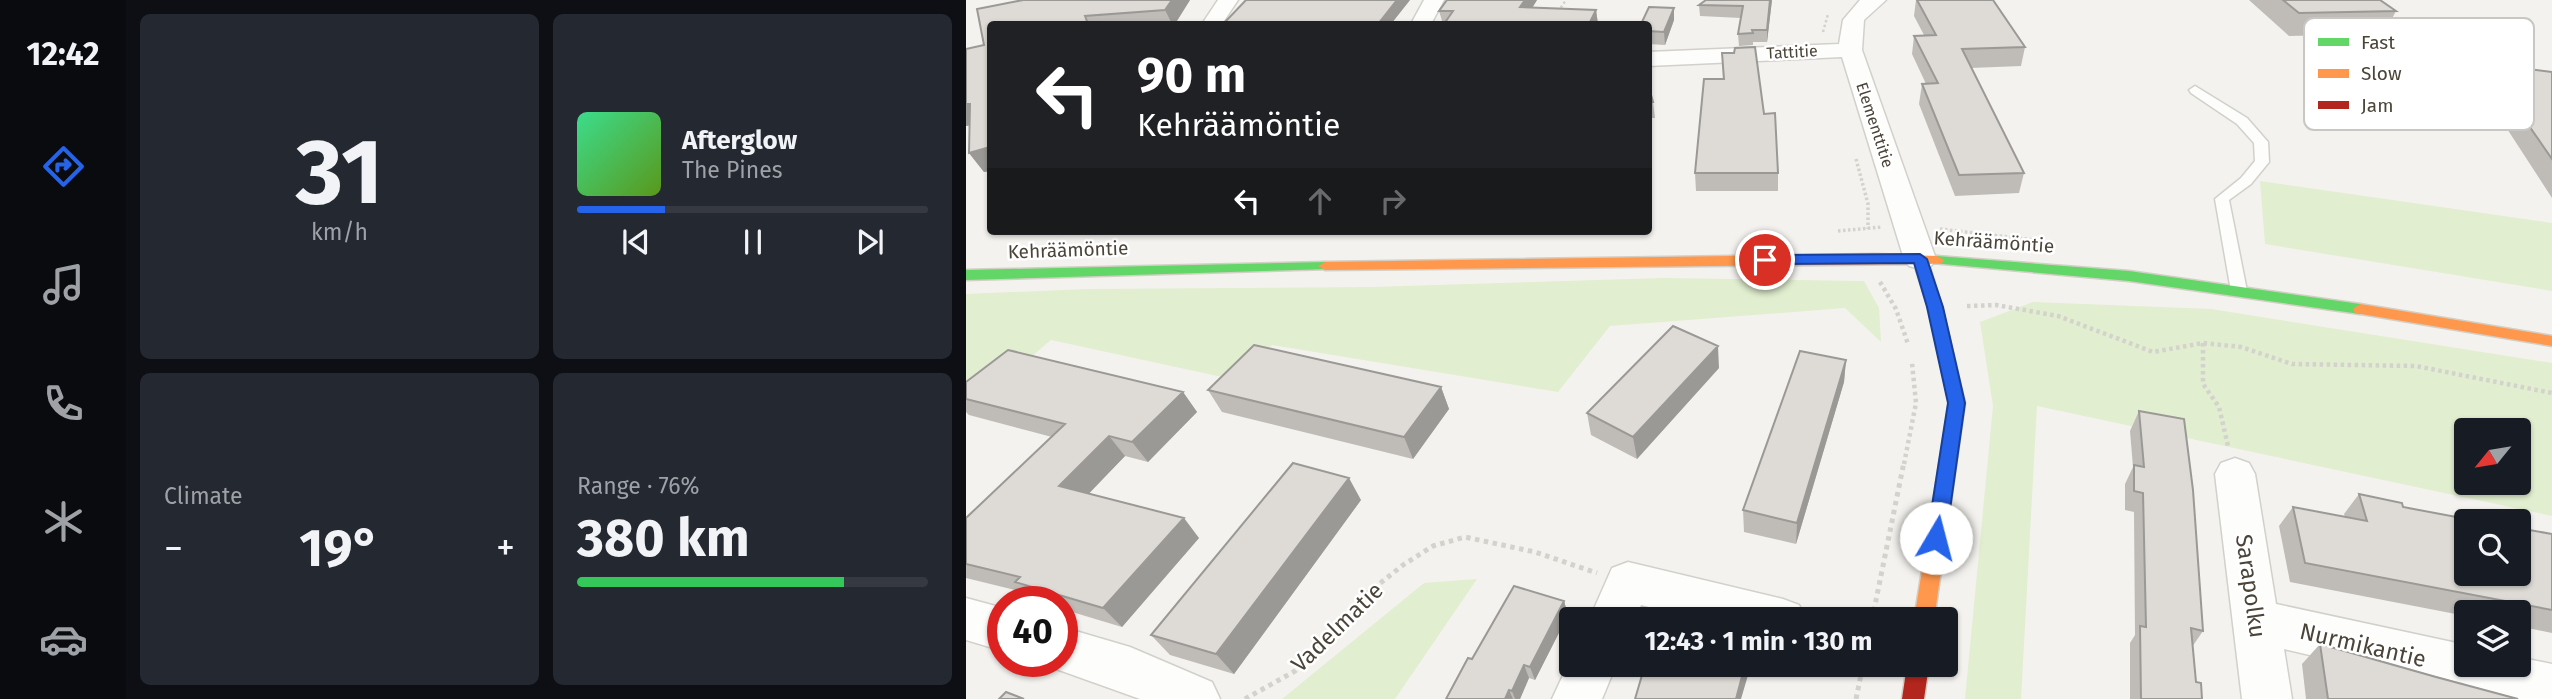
<!DOCTYPE html>
<meta charset="utf-8">
<style>
:root{--surface:#171b24;--page:#242831;--text:#f1f3f6;--muted:#9ea1a6;--line:#363941;--accent:#2563eb}
body{margin:0;font-family:"Fira Sans",sans-serif;background:var(--page);color:var(--text);height:100vh;display:flex;flex-direction:column;font-size:26px;white-space:nowrap}
*{box-sizing:border-box;margin:0}
p{font-size:23px;color:var(--muted)}
.icon{flex:none;width:38px;height:38px;fill:none;stroke:currentColor;stroke-width:2;stroke-linecap:round;stroke-linejoin:round}
.map{position:relative;flex:1;overflow:hidden}
.side{display:flex;flex-direction:column;gap:14px;padding:14px;background:#0d0f14;width:840px}
.side>*{flex:none}
.guide{position:absolute;left:21px;top:21px;width:665px;height:214px;border-radius:7px;box-shadow:0 2px 5px #0004;background:#202124;color:#fff;overflow:hidden}
.needle{width:46px;rotate:240deg}
.fabs{position:absolute;left:1488px;top:418px;display:grid;gap:14px}
.fabs a{display:grid;place-items:center;width:77px;height:77px;border-radius:7px;background:var(--surface);box-shadow:0 2px 5px #0004;font-size:35px}
.speed{position:absolute;left:21px;top:586px;display:flex;gap:14px;font-size:35px;font-weight:700;text-align:center}
.speed>*{display:grid;place-content:center;width:91px;height:91px;border-radius:50%;background:var(--surface);box-shadow:0 2px 5px #0004;line-height:1}
.speed .limit{border:10px solid #d22;background:#fff;color:#111}
.pin{position:absolute;display:grid;place-items:center;width:60px;height:60px;color:#fff;margin:-30px;border:4px solid #fff;border-radius:50%;box-shadow:0 2px 7px #0007}
.me{position:absolute;width:77px;margin:-38px;rotate:8deg;stroke-linejoin:round;filter:drop-shadow(0 0 5px #0008)}
.turn{display:flex;align-items:center;gap:24px;height:147px;padding:0 35px;font-size:32px}
.turn .icon{width:91px;height:91px;stroke-width:2.5}
.turn b{display:block;font-size:49px;line-height:60px}
.lanes{display:flex;align-items:center;height:66px;padding:0 35px;background:#0003;justify-content:center;gap:35px;direction:ltr}
.lanes .off{opacity:.35}
.big{font-size:52px;font-weight:700;line-height:1.1}
.side .tile{flex:1;display:flex;flex-direction:column;justify-content:center;gap:10px;min-width:0;padding:0 24px;border-radius:10px;background:var(--page)}
.side .dial{align-items:center;gap:0}
.dial b{font-size:91px;line-height:1}
.song{display:flex;align-items:center;gap:21px}
.cover{width:84px;height:84px;border-radius:10px;background:linear-gradient(135deg,hsl(150 70% 55%),hsl(90 70% 35%))}
.played{height:7px;border-radius:4px;background:linear-gradient(90deg,var(--accent) 25%,var(--line) 25%)}
.keys{display:flex;justify-content:space-around;direction:ltr}
.heat{display:flex;justify-content:space-between;align-items:center;font-size:38px;direction:ltr}
.charge{height:10px;border-radius:5px;background:linear-gradient(90deg,#34c759 76%,var(--line) 0)}
.side .tiles{flex:1;display:grid;gap:14px;grid-template-columns:repeat(2,1fr)}
.trip{position:absolute;left:593px;top:607px;width:399px;height:70px;border-radius:7px;background:var(--surface);box-shadow:0 2px 5px #0004;font-weight:700;line-height:70px;text-align:center}
main{display:flex;flex:1;min-height:0}
.dock{display:flex;flex-direction:column;width:126px;justify-content:space-around;align-items:center;background:#090b0e;color:var(--muted)}
.dock .icon{width:49px;height:49px}
.dock .active{color:var(--accent)}
.dock b{font-size:32px;color:var(--text)}
.map>svg:first-child{display:block}
</style>
<main>
<nav class="dock">
<b>12:42</b>
<svg class="icon active" aria-label="directions" viewBox="0 0 24 24"><path d="M12 3l9 9-9 9-9-9zM9 14v-3h6M13 9l2 2-2 2"/></svg>
<svg class="icon" aria-label="music" viewBox="0 0 24 24"><path d="M9 18V5l10-2v13"/><circle cx="6" cy="18" r="3"/><circle cx="16" cy="16" r="3"/></svg>
<svg class="icon" aria-label="phone" viewBox="0 0 24 24"><path d="M5 4h4l2 5-3 2q2 4 5 5l2-3 5 2v4C11 20 4 13 5 4z"/></svg>
<svg class="icon" aria-label="climate" viewBox="0 0 24 24"><path d="M12 3v18M4 7l16 10M4 17L20 7"/></svg>
<svg class="icon" aria-label="car" viewBox="0 0 24 24"><path d="M5 17H2v-5l4-1 3-4h7l3 4 3 1v5h-3M9 17h6M6 11h13"/><circle cx="7" cy="17" r="2"/><circle cx="17" cy="17" r="2"/></svg>
</nav>
<section class="side">
<div class="tiles">
<div class="tile dial"><b>31</b><p>km/h</p></div>
<div class="tile">
<div class="song"><i class="cover"></i><div><b>Afterglow</b><p>The Pines</p></div></div>
<div class="played"></div>
<div class="keys"><svg class="icon" aria-label="previous" viewBox="0 0 24 24"><path d="M18 5L8 12l10 7zM5 5v14"/></svg><svg class="icon" aria-label="pause" viewBox="0 0 24 24"><path d="M8 5v14M16 5v14"/></svg><svg class="icon" aria-label="next" viewBox="0 0 24 24"><path d="M6 5l10 7-10 7zM19 5v14"/></svg></div>
</div>
<div class="tile"><p>Climate</p>
<div class="heat"><a>−</a><b class="big">19°</b><a>+</a></div>
</div>
<div class="tile"><p>Range · 76%</p><b class="big">380 km</b><div class="charge"></div></div>
</div>
</section>
<div class="map">
<svg width="1586" height="699" viewBox="0 0 1586 699">
<rect width="100%" height="100%" fill="#f4f2ee"/>
<path fill="#e1eecf" fill-rule="evenodd" d="M1294,181l292,42v68l-287,-47z
M698,278l200,3 15,27 2,34 -36,-34 -235,18 -52,66 -286,-47 -36,35 -185,-40 -73,62 -12,-3v-105l122,-5 284,-2z
M1067,302l178,7 341,54v153l-515,-110 -16,293h-56l28,-293 -13,-84zM1500,430h52v53h-52z
M511,579l-82,120h-113l142,-116z"/>
<g fill="none" stroke-linecap="round" stroke-linejoin="round">
<g stroke="#d2d0cb" stroke-width="3">
<path id="lane" d="M1229,86l52,32 21,24 1,20 -18,22 -22,16 18,91 -8,5 -8,-5 -16,-92 26,-21 14,-17 -1,-18 -17,-19 -46,-31 -2,-3z"/>
</g>
<g stroke="#d2d0cb" stroke-width="3">
<path id="street" d="M252,0h20l-16,24h-20z
M458,0h20l-13,24h-20z
M894,0h26l-22,20 -2,30 74,209 -5,7 -11,3 -11,-3 -5,-7 -62,-202 -194,9v-14l191,-8 4,-24z
M1269,458l14,5 6,11 21,130 190,41v20h52v-8l34,7v35h-54l-214,-50 8,50h-50l-27,-225 6,-11z
M662,562l155,37 16,6 7,15h-108l-57,-15 -6,15h-46l23,-52z
M0,598l37,10v43l-37,-11z
M96,627l68,20 82,35 8,17h-80l-95,-34 -1,-3h18z
M606,656v9h44l-14,34h-50z"/>
</g>
<g stroke="#d3cfc5" stroke-width="3">
<path id="fast" d="M971,256l192,15 231,33 7,5 -7,5 -231,-33 -197,-18 -2,-3z
M359,262l7,4 -2,3 -364,11v-10z"/>
</g>
<g stroke="#d3cfc5" stroke-width="3">
<path id="slow" d="M908,254l63,2 7,4 -2,3 -13,1 13,43 23,96 -31,217h-20l35,-217 -21,-96 -14,-43 -589,6 -7,-4 7,-4z
M1394,304l192,32v10l-197,-33 -2,-4z"/>
</g>
<g stroke="#d3cfc5" stroke-width="3">
<path id="jam" d="M941,665h22l-5,34h-22z"/>
</g>
<path stroke="#d3d2cc" stroke-width="2.5" stroke-dasharray="2.5 2.5" stroke-linecap="butt" d="M592,12l8,-12
M857,32l5,-18"/>
<path stroke="#d3d2cc" stroke-width="3.5" stroke-dasharray="2.5 2.5" stroke-linecap="butt" d="M890,159l12,45v25
M974,229l95,11
M872,231l44,-4"/>
<path stroke="#d3d2cc" stroke-width="4.5" stroke-dasharray="3.5 3.5" stroke-linecap="butt" d="M914,282l16,27 12,35
M1001,306l29,-1 62,11 95,36 50,-9 38,4 51,17 124,2 136,27
M1237,343v41l16,23 9,39
M938,464l12,-61 -4,-40"/>
<path stroke="#d3d2cc" stroke-width="5" stroke-dasharray="4.5 4.5" stroke-linecap="butt" d="M906,620l32,-158
M279,699l50,-28 68,-74 40,-32 30,-19 32,-9 70,15 62,21
M890,699l7,-34"/>
<use href="#lane" fill="#fdfdfc" fill-rule="evenodd"/>
<use href="#street" fill="#fdfdfc" fill-rule="evenodd"/>
<use href="#fast" fill="#63d668" fill-rule="evenodd"/>
<use href="#slow" fill="#ff974d" fill-rule="evenodd"/>
<use href="#jam" fill="#b3261e" fill-rule="evenodd"/>
</g>
<path fill="#bfbcb8" d="M57,0h167l-15,24h-185v147l-6,1 -15,-19 1,-28 -4,1v-77l18,-4 -7,-36z
M444,0l-19,24h-165l-1,-2z
M481,0h90l-5,8 64,2 2,14h-155l-4,-13z
M740,0h66l-5,42h-14v3l-14,1 -1,-12 3,-16 -41,-2 -1,-11z
M950,0h77l32,47 -4,19 -50,2 53,105 -5,20 -64,3 -36,-92 3,-20h4l-14,-30 2,-18 10,-1 -10,-19z
M1283,0h131l16,11 -12,23 -95,2z
M708,20l-9,25 -17,-1v-20z
M756,53l42,61 14,59v18h-82l-1,-18 28,-94z
M1524,64l62,8v126l-52,-80 -20,-37z
M682,84l5,18 2,16h-7z
M880,360l-2,22 -48,162 -52,-12 -1,-22z
M753,368l-82,91 -46,-24 -4,-22z
M0,382l217,10 14,20 -49,50 -23,-6 -36,37 110,45 -77,89 -60,-18v-7h-23l-3,-1 -9,-8 -61,-15v-60l86,-81 -83,-22 -3,-3z
M475,387l8,22 -36,50 -191,-47 -14,-22z
M1173,411l64,220 -11,16 4,35 6,17h-72v-56l5,-8 -1,-123 -9,-2v-26l8,-17 -3,-36z
M1393,494l44,13 149,27v99l-34,-7v-14h-52v4l-176,-34 -11,-56 14,-19 52,10 -1,-3z
M395,500l-127,174 -64,-19 -19,-20z
M598,601l4,14 -33,65 -6,-2 -9,21h-74l26,-40z
M1354,644l198,55h-212l-4,-35z"/>
<path fill="#9b9996" d="M206,0h18l-15,24h-3l-7,-14z
M431,0h13l-19,24h-13z
M559,0h12l-14,23 -3,-16z
M804,0h2l-5,42v-12z
M708,8v12l-9,25 -1,-13z
M630,10l2,14h-9z
M0,104h4l13,19 -17,3z
M24,147v24l-6,1 -15,-19z
M752,346l1,22 -82,91 -4,-22z
M880,360l-2,22 -48,162 1,-21z
M475,387l8,22 -36,50 -9,-22z
M217,392l14,20 -49,50 -16,-20z
M143,436l16,20 -48,50 -18,-20z
M383,478l12,22 -127,174 -18,-20z
M218,518l15,20 -77,89 -19,-19z
M598,601l4,14 -33,65 -5,-13z
M558,665l5,13 -9,21h-5l-3,-8z
M779,665h6l-10,34h-5z
M543,690l4,9h-8z"/>
<path fill="#dedbd6" stroke="#9b9996" stroke-width="2" d="M57,0h149l-7,10 -80,6 3,8h-98v123l-21,6 1,-49h-4v-55l18,-4 -7,-36z
M280,0h151l-19,24h-136l2,-2h-19z
M481,0h78l-5,7 76,3 -7,14h-145l9,-13h-14z
M740,0h64l-3,30h-15l1,3 -15,1 5,-28 -44,-1z
M951,0h76l32,47 -63,2 62,124 -65,2 -37,-91 16,-1 -24,-47 22,-1z
M1317,0h97l16,11 -97,2z
M683,7l25,1 -10,24 -16,-1v-7h-7z
M789,47l9,67 11,-1 3,60h-83l9,-94h20l-2,-26h12l1,-5z
M1524,64l62,8v87l-41,-59z
M682,84l5,18h-5z
M707,326l45,20 -85,91 -46,-24z
M288,345l187,42 -37,50 -196,-47z
M42,350l175,42 -51,50 -23,-6 -50,50 125,32 -81,90 -88,-26 5,-5 -54,-13v-46l99,-94 -99,-25v-17z
M834,351l46,9 -49,163 -54,-13z
M1173,411l45,8 9,71 10,141 -12,-3 5,54 5,1 1,16h-61l-1,-73 6,1 -3,-134 -9,-2v-26l10,2z
M327,463l56,15 -133,176 -65,-19z
M1393,494l43,9 1,4 80,15h-17v52h52v-46l34,6v76l-247,-47 -12,-56 74,14z
M548,586l50,15 -34,66 -6,-2 -12,26 -3,-1 -4,9h-59l22,-41 4,1z
M1354,644l116,33 82,22h-190z
M679,665h100l-9,34h-101z
M40,692l18,7h-25z"/>
<path fill="#2563eb" stroke="#184099" stroke-width="2" d="M954,254l7,5 16,48 22,96 -19,135 -3,6 -7,3 -7,-3 -2,-6 21,-135 -21,-96 -13,-44 -149,1 -7,-4 7,-5z"/>
<g text-anchor="middle" dominant-baseline="central" stroke-width="5" stroke-linejoin="round" paint-order="stroke">
<g font-size="16" fill="#4b4439" stroke="#fff">
<text transform="translate(826 52) rotate(-3)">Tattitie</text>
<text transform="translate(909 125) rotate(72)">Elementtitie</text>
</g>
<g font-size="19" fill="#4b4439" stroke="#fff">
<text transform="translate(1028 242) rotate(4)">Kehräämöntie</text>
<text transform="translate(102 250) rotate(-2)">Kehräämöntie</text>
</g>
<g font-size="23" fill="#4b4439" stroke="#fff">
<text transform="translate(1285 586) rotate(82)">Sarapolku</text>
<text transform="translate(371 627) rotate(-44)">Vadelmatie</text>
<text transform="translate(1397 645) rotate(13)">Nurmikantie</text>
</g>
</g>
<rect x="1338" y="18" width="230" height="112" rx="10" fill="#fff" stroke="#c9c7c4" stroke-width="2"/>
<rect x="1352" y="38" width="31" height="8" fill="#63d668"/>
<rect x="1352" y="69" width="31" height="9" fill="#ff974d"/>
<rect x="1352" y="101" width="31" height="8" fill="#b3261e"/>
<g font-size="19" fill="#4b4439">
<text x="1395" y="49">Fast</text>
<text x="1395" y="80">Slow</text>
<text x="1395" y="112">Jam</text>
</g>
</svg>
<div class="fabs">
<a><svg class="needle" viewBox="-14 -14 28 28"><path d="M0-13l5 13h-10z" fill="#e53935"/><path d="M0 13l5-13h-10z" fill="#9ea1a6"/></svg></a>
<a><svg class="icon" aria-label="search" viewBox="0 0 24 24"><circle cx="10" cy="10" r="6"/><path d="M15 15l6 6"/></svg></a>
<a><svg class="icon" aria-label="layers" viewBox="0 0 24 24"><path d="M12 4l9 5-9 5-9-5zM3 14l9 5 9-5"/></svg></a>
</div>
<div class="speed"><div class="limit">40</div></div>
<div class="pin" style="left:799px;top:260px;background:#d93025"><svg class="icon" aria-label="arrive" viewBox="0 0 24 24"><path d="M6 21V4h12l-3 4 3 4H6"/></svg></div>
<svg class="me" style="left:970px;top:538px" viewBox="-20 -20 40 40"><circle r="19" fill="#fff"/><path d="M0-13L10 11 0 6-10 11z" fill="#2563eb"/></svg>
<div class="trip">12:43 · 1 min · 130 m</div>
<div class="guide">
<div class="turn"><svg class="icon" aria-label="left" viewBox="0 0 24 24"><path d="M17 20v-9H6M10 6l-5 5 5 5"/></svg><div><b>90 m</b>Kehräämöntie</div></div>
<div class="lanes"><svg class="icon" aria-label="left" viewBox="0 0 24 24"><path d="M17 20v-9H6M10 6l-5 5 5 5"/></svg><svg class="icon off" aria-label="ahead" viewBox="0 0 24 24"><path d="M12 20V5M6 11l6-6 6 6"/></svg><svg class="icon off" aria-label="right" viewBox="0 0 24 24"><path d="M7 20v-9h11M14 6l5 5-5 5"/></svg></div>
</div>
</div>
</main>
